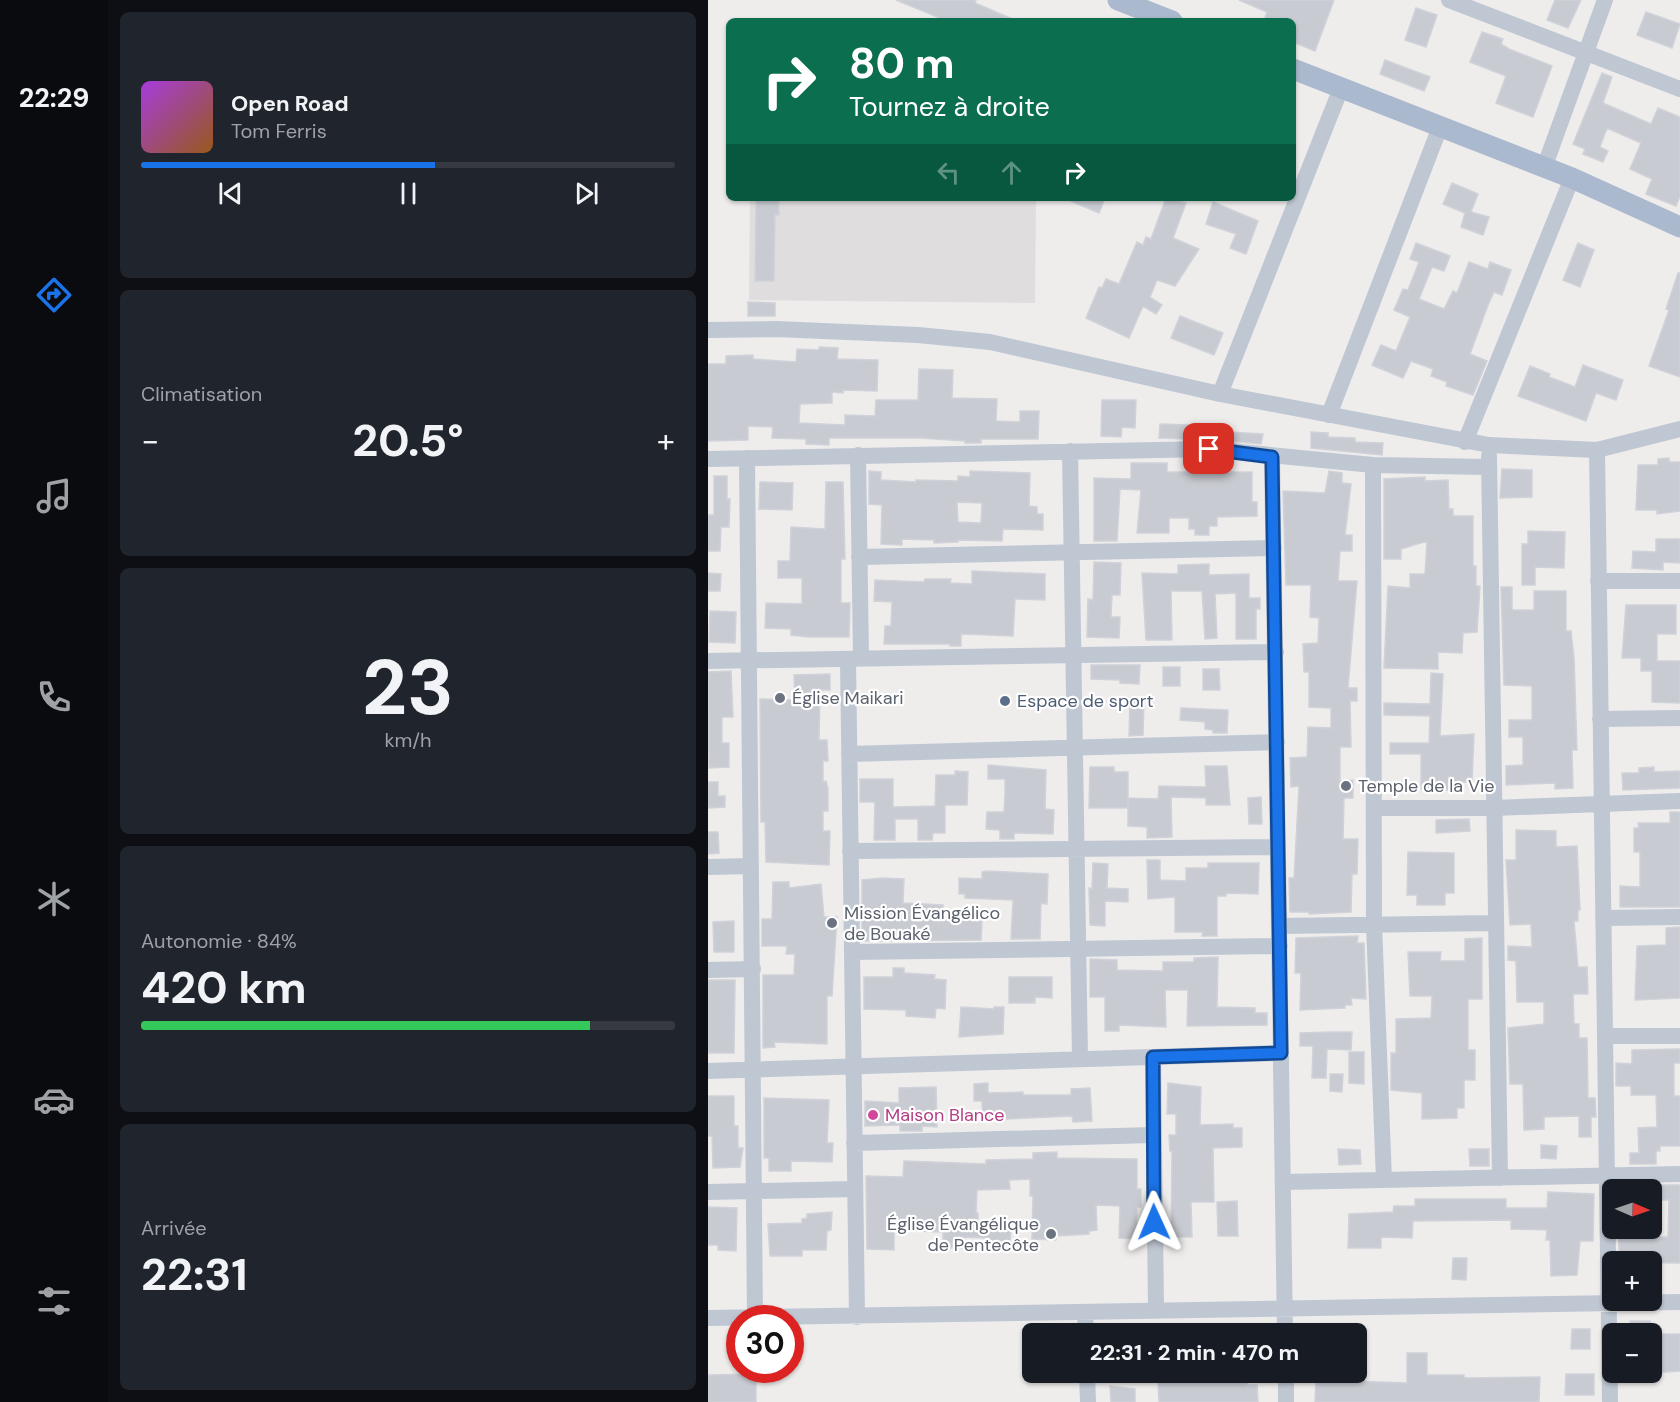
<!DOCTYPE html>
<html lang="fr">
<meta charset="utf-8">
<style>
:root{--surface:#171b24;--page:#20242c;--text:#f1f3f6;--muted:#9ea1a6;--line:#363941;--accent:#1a73e8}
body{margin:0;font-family:"DM Sans",sans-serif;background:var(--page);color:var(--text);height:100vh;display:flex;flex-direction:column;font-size:22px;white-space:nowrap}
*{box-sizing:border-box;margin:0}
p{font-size:20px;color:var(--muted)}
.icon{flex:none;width:33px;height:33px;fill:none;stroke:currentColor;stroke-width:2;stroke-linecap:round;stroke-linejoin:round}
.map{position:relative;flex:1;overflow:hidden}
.panel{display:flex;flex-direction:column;gap:12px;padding:12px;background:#0d0f14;width:600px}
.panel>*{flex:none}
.guide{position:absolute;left:18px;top:18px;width:570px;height:183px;border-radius:9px;box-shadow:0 2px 4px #0004;background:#0b6e4f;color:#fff;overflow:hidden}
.needle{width:39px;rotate:92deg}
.tools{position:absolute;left:894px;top:1179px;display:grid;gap:12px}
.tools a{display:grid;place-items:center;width:60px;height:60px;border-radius:9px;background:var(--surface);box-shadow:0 2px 4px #0004;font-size:30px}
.speed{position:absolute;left:18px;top:1305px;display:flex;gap:12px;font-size:30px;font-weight:700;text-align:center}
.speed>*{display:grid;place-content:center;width:78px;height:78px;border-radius:50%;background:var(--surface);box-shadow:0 2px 4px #0004;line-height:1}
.speed .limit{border:9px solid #d22;background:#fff;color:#111}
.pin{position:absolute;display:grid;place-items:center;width:51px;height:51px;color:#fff;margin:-26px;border-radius:12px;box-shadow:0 3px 9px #0006}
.me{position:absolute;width:66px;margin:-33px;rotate:359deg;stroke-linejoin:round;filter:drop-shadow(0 0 4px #0008)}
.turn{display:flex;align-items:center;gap:21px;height:126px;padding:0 24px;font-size:27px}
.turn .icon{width:78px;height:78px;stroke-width:2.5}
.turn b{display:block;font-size:42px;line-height:51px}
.lanes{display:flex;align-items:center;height:57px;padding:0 24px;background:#0003;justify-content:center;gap:30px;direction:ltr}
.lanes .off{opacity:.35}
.big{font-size:45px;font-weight:700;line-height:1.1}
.panel .tile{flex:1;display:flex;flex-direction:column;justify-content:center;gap:9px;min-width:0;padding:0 21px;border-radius:9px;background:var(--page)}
.panel .dial{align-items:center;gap:0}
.dial b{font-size:78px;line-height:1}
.song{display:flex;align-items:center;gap:18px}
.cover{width:72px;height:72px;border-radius:9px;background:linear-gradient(135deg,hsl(280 70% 55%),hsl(30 70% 35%))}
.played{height:6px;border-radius:3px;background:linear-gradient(90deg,var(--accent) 55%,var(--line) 55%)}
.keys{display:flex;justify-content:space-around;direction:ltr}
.heat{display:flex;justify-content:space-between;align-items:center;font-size:33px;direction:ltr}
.charge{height:9px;border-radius:4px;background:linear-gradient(90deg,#34c759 84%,var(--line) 0)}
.trip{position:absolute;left:314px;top:1323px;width:345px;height:60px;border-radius:9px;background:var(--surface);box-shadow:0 2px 4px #0004;font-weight:700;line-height:60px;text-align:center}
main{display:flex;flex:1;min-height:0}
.dock{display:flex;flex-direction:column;width:108px;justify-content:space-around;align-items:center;background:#090b0e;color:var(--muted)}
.dock .icon{width:42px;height:42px}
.dock .active{color:var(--accent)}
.dock b{font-size:27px;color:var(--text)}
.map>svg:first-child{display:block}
</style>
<main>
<nav class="dock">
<b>22:29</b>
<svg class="icon active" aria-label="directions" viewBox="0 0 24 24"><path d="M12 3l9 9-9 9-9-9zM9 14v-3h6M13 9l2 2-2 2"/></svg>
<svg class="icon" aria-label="music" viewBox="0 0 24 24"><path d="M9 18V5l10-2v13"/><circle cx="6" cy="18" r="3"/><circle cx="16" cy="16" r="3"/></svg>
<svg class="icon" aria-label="phone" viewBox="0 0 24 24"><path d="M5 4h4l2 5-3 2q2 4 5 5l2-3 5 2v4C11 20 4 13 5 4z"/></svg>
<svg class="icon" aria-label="climate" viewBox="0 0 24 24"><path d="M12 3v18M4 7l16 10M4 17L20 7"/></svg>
<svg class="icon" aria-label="car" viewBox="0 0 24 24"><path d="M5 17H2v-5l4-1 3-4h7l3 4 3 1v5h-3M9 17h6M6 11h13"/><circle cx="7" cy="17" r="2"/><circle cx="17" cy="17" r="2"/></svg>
<svg class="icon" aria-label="filters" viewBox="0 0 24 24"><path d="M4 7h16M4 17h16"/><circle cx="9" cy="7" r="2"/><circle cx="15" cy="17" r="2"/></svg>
</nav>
<section class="panel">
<div class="tile">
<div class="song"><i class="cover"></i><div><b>Open Road</b><p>Tom Ferris</p></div></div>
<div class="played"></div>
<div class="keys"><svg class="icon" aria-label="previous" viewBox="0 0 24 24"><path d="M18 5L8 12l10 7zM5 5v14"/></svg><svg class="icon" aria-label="pause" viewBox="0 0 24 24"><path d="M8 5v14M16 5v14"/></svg><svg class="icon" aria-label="next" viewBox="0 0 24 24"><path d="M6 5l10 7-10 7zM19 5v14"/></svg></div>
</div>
<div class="tile"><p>Climatisation</p>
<div class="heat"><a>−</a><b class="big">20.5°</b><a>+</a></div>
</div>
<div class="tile dial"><b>23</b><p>km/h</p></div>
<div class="tile"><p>Autonomie · 84%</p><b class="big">420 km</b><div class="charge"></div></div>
<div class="tile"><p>Arrivée</p><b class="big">22:31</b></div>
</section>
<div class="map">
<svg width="972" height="1402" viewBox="0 0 972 1402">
<rect width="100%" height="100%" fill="#efecec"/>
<path fill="#e0ddde" d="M42,198h286l-1,105 -286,-3z"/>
<path fill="#c9cbd2" stroke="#d0d2d9" stroke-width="1.5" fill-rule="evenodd" d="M188,0h80l-1,3 42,18h-70z
M531,0h95l-19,51 -22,-9v-21h-29l3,-9z
M847,0h26l-13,28 -21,-8z
M708,8l21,7 -11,32 -21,-7z
M938,12l34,12 -8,24 -35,-13z
M774,32l21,7 -2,5 8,5 43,17 -19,51 -37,-14 10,-27 -36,-14z
M677,60l45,17 -6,14 -44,-17z
M894,73l10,4 -9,26 48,21 7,-16 22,9v79l-4,10 -30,-12 6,-15 -22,-10 11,-26 -34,-15 -7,19 8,4 -5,11 -20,-8 2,-5 -12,-5z
M744,183l26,11 -7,18 18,5 -6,18 -22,-8 4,-14 -22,-9z
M48,198h23v17h-4l-1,66h-19z
M356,198h41l-6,15z
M458,198l20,5 -13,35 26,11 -24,37 -18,-6 -7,17 12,8 -6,9 -13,-8 -14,32 -43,-20 13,-31 3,1 4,-9 13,5 18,-42 6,3 3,-8 5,2z
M505,202l45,19 -12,33 -16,-6 6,-14 -30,-10z
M708,243l34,13 -6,15 -12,-4 -13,32 25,10 9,-18 4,2 12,-31 19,7 2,-7 21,8 -9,25 -8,-3 -6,13 -18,49 17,7 -14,34 -27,-9 1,-4 -16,-6 2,-7 -22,-8 -8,17 -31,-13 9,-20 15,6 14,-34 -16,-7 9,-21 5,1 11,-28 -9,-3z
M870,243l16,7 -14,37 -17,-7z
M970,273h2v104l-31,-11 20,-56 -3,-1z
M40,302l27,1v13h-27z
M472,316l43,17 -9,22 -43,-17z
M111,347l19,1 -1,11 41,1 -1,31 -34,-1v3l-11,-1v11l-32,1 -1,19 46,2v-10l30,1 1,-16h42l1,-31 34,1 -1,28 45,1 -1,22 24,1v-11h19l-1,28h-57v4h-16v-2l-44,-3h-92v7l-23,-1v-5l-34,-1 1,-11 -25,-1v14l-40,1v-77h18v-8l27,-1v4l43,3 1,-13 22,1z
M875,365l40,15 -7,20 -20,-7 -10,28 -68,-25 12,-30 20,8 -1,3 26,10z
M394,400h34l-1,28 -13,-1 -1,10 -20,-1z
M452,424l28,1 -1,14 -28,-1z
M502,431l53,3 -2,10 -51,-5z
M603,432l17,1v4l27,1v4l28,1 -1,12 -71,-7z
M961,458v4h11v49l-23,3v-4h-21l2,-45h20v-6z
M423,463h36v9h85v30h5v14l-40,1v9h-8v9h-14v-6h-6v-11h-20v15h-32l4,-43 -21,-1 -3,52h-23v-63l37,1z
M794,469l30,1v27l-32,1z
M161,471l12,1v8l35,2v-2l42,1v-5l12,1v-6l60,2 -1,33 8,1v7h6v16l-40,-1 -1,12 -44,-1v2l-24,1v-3l-32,-1v6l-21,-1 1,-39 -13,-1zM249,502l25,1 -1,20 -23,-1z
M621,471l13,2v10l9,1 -6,51h7v16h-12l-2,30h19l-9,107h9v13h-7l1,46h-11v34l13,-1v18h-9l-1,41h15l-1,35h-5l-1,38 -42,2v-2h-19l-1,-34h5l5,-92 -8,1 -1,-29 17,-1 1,-30 23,1v-20l-22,-1v-35h-5l-1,-28 15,-1 1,-25 -9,-1 1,-32h-25l-3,-94 42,2z
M6,476h13v23h3l-1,28h-8l-1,24h-12v-36h6z
M717,477v4l23,-1 1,29h4v7h20v50h3v20h4l-3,46 -14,1 -1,20 -24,-1v17l-54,-1 4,-82 22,2v-14h15l2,-33 -26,8v10h-17v-80z
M52,482l33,1 -1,27 -33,-1z
M118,482h17l2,77h-4v44h9l-1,34h-41l-17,-2v-6l-26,-1 1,-25 36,1v-26h-24v-17h12l1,-34 34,2z
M820,531l37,1 -1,36 -29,-1v18h-13v-41h6z
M948,539h24v24l-17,-1v8l-31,-2 1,-17 23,1z
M386,562l27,1 -1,32h-8l-1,22h9l-1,21 -32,-1 1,-38 5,1z
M501,564v11l40,-1v24h11v11h-4v30h-20v-46l-21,1 2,44 -12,1 -3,-48h-31l1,49h-26l-4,-67 36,1v-9z
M264,571l73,3v26l-30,-1 -2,37 -52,-2v12h-11v-2h-66l1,-18h6l1,-24 -18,-1 1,-21 49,2 1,-3h26l-1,4 22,1z
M0,573l13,1 -1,17h-12z
M793,587h11v23h22v-19h32v40h5l3,27 3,92h-5l1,38 -18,1v-6l-49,2v-19l17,-1v-28h-14v-17h23v-34l-28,-1z
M918,605h50v29h-19v27h23v42l-28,-1v-31h-11v-13h-19z
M2,611l26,1 -1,31 -26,-1z
M383,665h49l-1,19 -19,-1v-3l-29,-1z
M455,667h17v19h-17z
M495,669h16l1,21h-17z
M23,671l2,46h-11v26h7v24l-20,1 -1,-96z
M723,673l12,1 -3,62 34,-2 -2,48h-21l-1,8 -29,-1v-35h-31v-11h39l1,-27 -46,-1v-12l46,1z
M122,674v16h-10l-1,50h8l1,21h-5v21l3,-1 2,8v22h-5v20h7l-1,34 -63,-3 -1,-40h-4l-1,-123 35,1 -1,-25z
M422,698l14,1 -1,36 -14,1z
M473,708l47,2 -1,23h-14v-3l-8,-1v-7l-25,-2z
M280,765l58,5 -1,39 9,1 -1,24 -39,-1v6h-14v-9l-14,-1 1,-17h17l1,-18v-15h-17z
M497,766h22l3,39h-24v-7l-35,-1 1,40 -25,1v-11l-19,-1v-28l30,1 1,-13 47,1z
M382,767h24v5h14v36h-39z
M946,767v5l26,-1v17l-57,2 -1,-17h17v-5z
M247,771l13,1 -1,33h-22v28h-12l-1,7h-14v-21h-23v21h-21l1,-38h-15v-23h33v28l42,-1 1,-31h19z
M0,782h10v14h7v11l-17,1z
M553,797l1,27h-13l-1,-26z
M962,812h10v95h-60v-21l20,1v-35h-6v-24h5l-1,-5h32z
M761,819l1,12 -34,2v-13z
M808,830l40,1v16l21,-1 3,64h-2v11h-4l4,46h9l1,27h-15l1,30h5v14h8l1,60h7l1,19h-5v20h-12v-21l-35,1v12l-20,1 -1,-46h-13l-2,-56 36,-4v-22h-27l-1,-41 -8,-1v-14l24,1 -1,-23 -21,1 -4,-65h10z
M0,832h10l1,21 -11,1z
M700,852l46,1v40h-9v12h-28v-10h-10z
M439,860h13v20l26,1v-13h22v-5h51l-1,31 -32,-1v3h-9v40h-15l1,-4h-28v-35l-27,2z
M385,863l15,1 -1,24 21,1v13l-23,-1v25l-15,-1 -1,-37 3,1z
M278,871l62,3 -1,30 -6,-1 -1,36h-29l2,-39 -48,-2v-4h-6v-16l23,1v-7z
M174,878l22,1 -1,24 40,2v14l39,2 -1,19 -119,1v-61z
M65,882h16v6l32,-4 3,33h13l-5,79h-5v48l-53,-2 1,5 -12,1v-73h31l1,-21h-9l1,-8h-25v-27h10z
M26,921v31h-20l-1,-30z
M972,927v71l-45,2 2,-54 29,-1v-17z
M650,936l-1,7h7l2,56 -15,-1 1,7h-7v3l-45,2 1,-37h-6l1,-35z
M774,938v61h-14v51h7v30h-11v28h-7v10l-35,1v-26l-31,-3v-37h5v-34l35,-1 1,-22h-22l-2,-44h33l-1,9h25v-22z
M510,957l-1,50 38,1v5h12v12l-80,1 1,-36h-23l1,37 -47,-2v6h-14v-34h-15v-38l27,1v10l46,1v-9h31v-4z
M185,968h11v5l31,2 -1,4 12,1 -1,29 -9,-1 -1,10 -29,-2v-6l-42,-1v-32h29z
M301,977h43v21l-17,-1v6h-26z
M0,980h27l-1,73h-26z
M253,1007l33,2v-2h10l-1,27 -44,3z
M623,1032h21l-1,18 -24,-1 -1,29h-14l1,-32h-13v-13z
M972,1049v14h-6v33h6v50h-20v5h-4v13h-26v-11h9l-1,-25 19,-1 -1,-32h-25v-9h-15v-23l16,1v-14z
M641,1052h15v32l-15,-1z
M622,1074h13l-1,18 -12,-1z
M280,1083v10l35,-1v3h48v-6l19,-1 2,33 -19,1 -1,-6 -89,4 -1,-19h-8v-17z
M460,1083l33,4 -1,38 33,-1v4h9v19l-29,1 1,54h-23l1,35h-21l1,-86h-2l-1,-16h7v-21h-9z
M228,1087l1,40 -15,-1v5h-22v-6l-35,1v-25l34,2v-15z
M0,1096h26v30h4v22h5l-3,19 -27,1 -1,-32h-4z
M56,1098l65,2 -2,43h6l-1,19 -41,-1v10h-22v-13h-5z
M833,1145l16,1 -1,13 -15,-1z
M630,1149l22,1 1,14 -22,1z
M761,1149h20v17h-19z
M349,1152v6l80,1v30h4v18h-4l-1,32 -17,-1 1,-32 -24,-1 1,25 -8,1v3l-33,2v4l-24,-1 1,-43h-3v-17l-21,1 1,9 -33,1 -1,23h2v11l33,1 -1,18 -24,-1v-4l-22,-1v11h-21v-16l-49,-2v20l-27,-1 -1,-73 37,1 1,-16 82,3v-4l47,-1v-6z
M946,1185h26v78l-60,-1 -2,-30h28v5h22l1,-37h-15z
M840,1192l46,2 -1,47h-13l-3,34 -26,1 -1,-36h-4l1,-10 -36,-1v-9l-98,1 -1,17 -31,-1v11h-33l1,-34 44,-2 1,-6h21v-7h91v9h41z
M529,1201l1,35h-20l-1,-34z
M0,1207l29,1 -1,43 -18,-1v-5h-10z
M124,1212l-1,18 -4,1 -1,19h-24v6h-32l-2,-32 34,-1v-4l5,-1v-4z
M745,1258h14l-1,22 -14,-1z
M922,1321h20l2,13h-20z
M864,1329h18v20h-19z
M946,1334h26v37l-26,2z
M699,1353h20v22h37v3l76,-1 -1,25h-224l1,-23 35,-1v3l56,2z
M511,1372h29l-1,13h10l1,17h-99l-1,-21 61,-2z
M48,1374v28h-48v-27z
M858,1374h28v21h-29z
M402,1386l25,3v13h-24z"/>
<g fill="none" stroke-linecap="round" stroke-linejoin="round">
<path stroke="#bfc7d3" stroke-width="16" d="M741,0l231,89
M836,168l61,-168
M0,330l68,-1 142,6 72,7 230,52 269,51 108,5 83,-21
M512,394l121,-306
M621,415l111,-288
M757,442l107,-264
M889,450l13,952
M362,451l10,608
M150,455l3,203
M781,456l11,722
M564,457l13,877
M39,458l8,859
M0,459l501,-10 164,16 116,2
M665,465l1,459 10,256
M151,557l415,-9
M890,581h82
M140,659l9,658
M0,661l568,-9
M892,719l80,-1
M141,754l428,-12
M666,808h120l186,-7
M142,851l428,-4
M0,867l43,-1
M895,918l77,-1
M572,926l216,-3
M144,952l428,-6
M0,970l45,-1
M899,1036h73
M445,1057l3,253
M0,1071l573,-18
M146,1143l299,-8
M576,1182l396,-8
M0,1192l147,-3
M377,1312l1,22
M0,1318l972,-16
M379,1372l1,30
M578,1372v30"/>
<path stroke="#aab9cd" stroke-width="21" d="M410,0l54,21
M585,69l279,109 108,49"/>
</g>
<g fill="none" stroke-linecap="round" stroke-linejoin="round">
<g stroke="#114b97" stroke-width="15">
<path id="route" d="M446,1222l-1,-165 128,-4 -9,-596 -63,-8"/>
</g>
<use href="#route" stroke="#1a73e8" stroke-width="10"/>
</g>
<g fill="#6b7280" stroke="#fff" stroke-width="2">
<circle cx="72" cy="698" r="6"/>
<circle cx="638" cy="786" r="6"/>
<circle cx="124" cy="923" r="6"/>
<circle cx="343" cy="1234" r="6"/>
</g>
<circle fill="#5c6f8a" stroke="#fff" stroke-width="2" cx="297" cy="701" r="6"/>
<circle fill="#d1479c" stroke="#fff" stroke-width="2" cx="165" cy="1115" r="6"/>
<g text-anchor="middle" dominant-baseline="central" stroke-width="4.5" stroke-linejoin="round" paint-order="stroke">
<g font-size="18" fill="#5b616d" stroke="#fff" text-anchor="start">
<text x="84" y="698">Église Maikari</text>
<text x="650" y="786">Temple de la Vie</text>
<text x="136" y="913">Mission Évangélico<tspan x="136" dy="21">de Bouaké</tspan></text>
<text x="331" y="1224" text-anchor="end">Église Évangélique<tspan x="331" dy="21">de Pentecôte</tspan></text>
</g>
<g font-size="18" fill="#4e5e75" stroke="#fff" text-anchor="start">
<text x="309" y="701">Espace de sport</text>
</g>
<g font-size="18" fill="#b23c85" stroke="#fff" text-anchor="start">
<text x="177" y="1115">Maison Blance</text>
</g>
</g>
</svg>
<div class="tools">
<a><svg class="needle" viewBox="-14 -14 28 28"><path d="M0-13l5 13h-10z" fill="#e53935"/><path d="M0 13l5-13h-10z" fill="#9ea1a6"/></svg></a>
<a>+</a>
<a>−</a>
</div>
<div class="speed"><div class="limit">30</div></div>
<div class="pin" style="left:501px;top:449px;background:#d93025"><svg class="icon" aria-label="arrive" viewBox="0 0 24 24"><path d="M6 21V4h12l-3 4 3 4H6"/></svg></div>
<svg class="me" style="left:446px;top:1222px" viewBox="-20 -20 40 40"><path d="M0-17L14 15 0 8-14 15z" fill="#1a73e8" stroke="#fff" stroke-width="4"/></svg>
<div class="trip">22:31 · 2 min · 470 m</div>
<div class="guide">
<div class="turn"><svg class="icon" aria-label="right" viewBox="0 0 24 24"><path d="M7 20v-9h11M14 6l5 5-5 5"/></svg><div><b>80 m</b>Tournez à droite</div></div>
<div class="lanes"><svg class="icon off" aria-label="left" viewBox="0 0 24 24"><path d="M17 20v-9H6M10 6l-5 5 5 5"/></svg><svg class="icon off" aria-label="ahead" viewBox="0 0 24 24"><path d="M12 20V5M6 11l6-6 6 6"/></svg><svg class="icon" aria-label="right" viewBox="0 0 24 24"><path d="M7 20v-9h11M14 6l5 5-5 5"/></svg></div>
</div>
</div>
</main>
